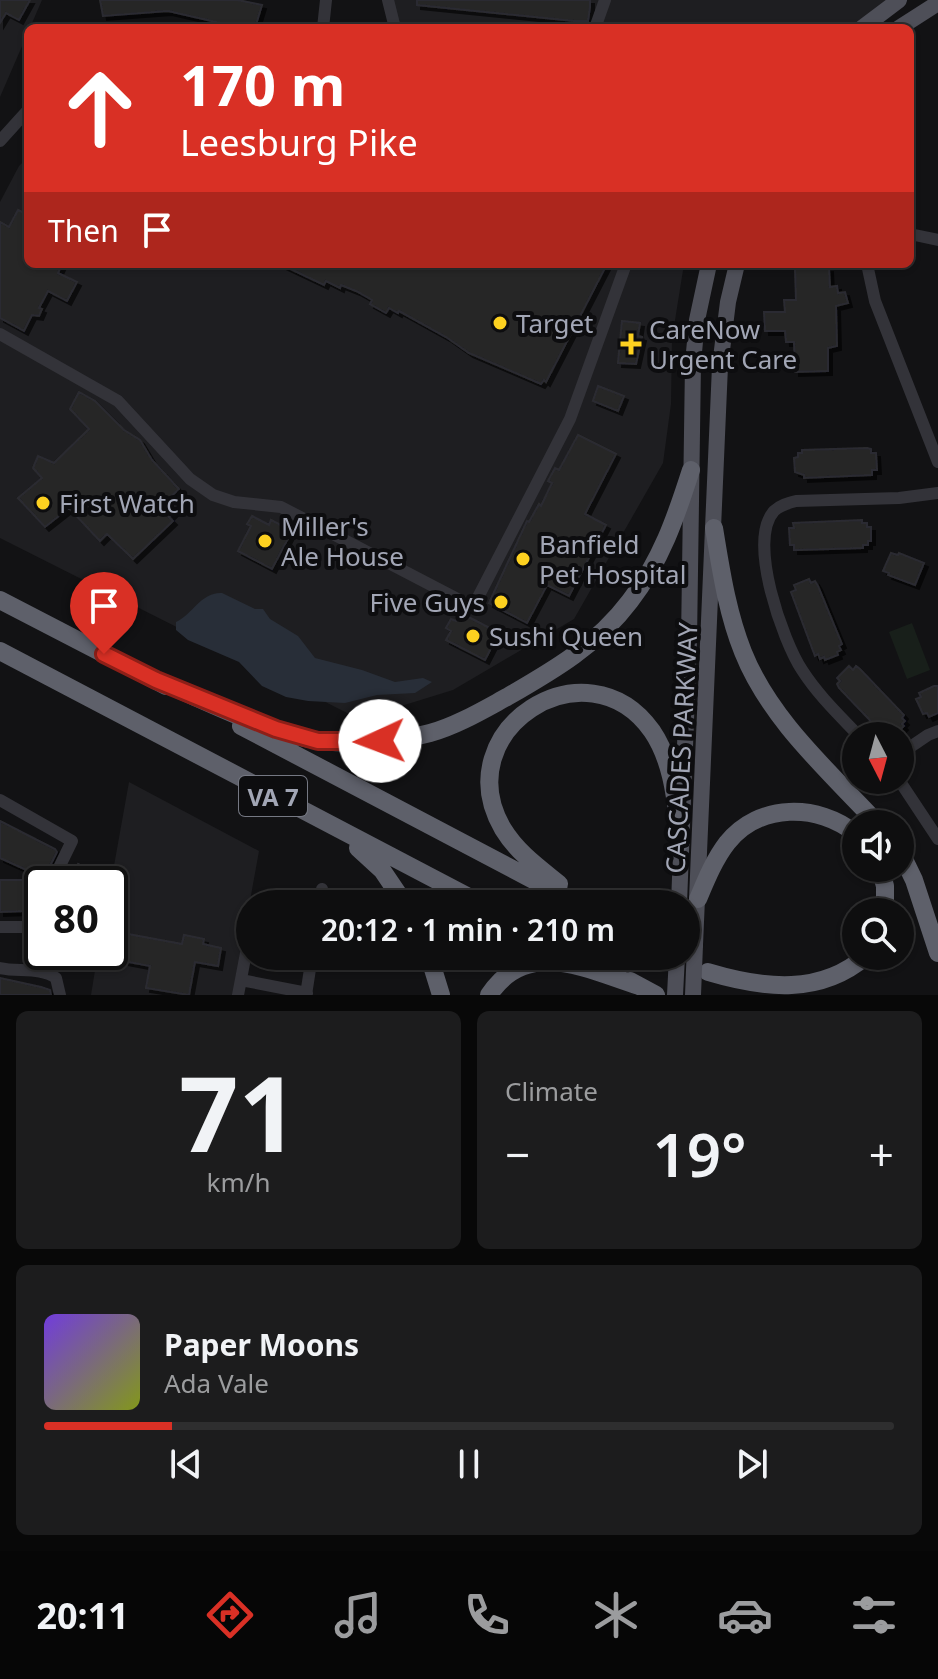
<!DOCTYPE html>
<meta charset="utf-8">
<style>
:root{--surface:#0e0e0f;--page:#1c1c1d;--text:#f1f3f6;--muted:#9b9c9e;--line:#2e2e2f;--accent:#d93025}
body{margin:0;font-family:"Noto Sans",sans-serif;background:var(--page);color:var(--text);height:100vh;display:flex;flex-direction:column;font-size:30px;white-space:nowrap}
*{box-sizing:border-box;margin:0}
p{font-size:26px;color:var(--muted)}
.icon{flex:none;width:44px;height:44px;fill:none;stroke:currentColor;stroke-width:2;stroke-linecap:round;stroke-linejoin:round}
.map{position:relative;height:995px;overflow:hidden}
.drawer{display:flex;flex-direction:column;gap:16px;padding:16px;background:#080808;flex:1}
.drawer>*{flex:none}
.top-card{position:absolute;left:24px;top:24px;width:890px;height:244px;border-radius:12px;box-shadow:0 2px 6px #0004,0 0 0 2px var(--line);background:#d93025;color:#fff;overflow:hidden}
.needle{width:52px;rotate:174deg}
.controls{position:absolute;left:842px;top:722px;display:grid;gap:16px}
.controls a{display:grid;place-items:center;width:72px;height:72px;border-radius:50%;background:var(--surface);box-shadow:0 2px 6px #0004,0 0 0 2px var(--line);font-size:40px}
.speed{position:absolute;left:24px;top:866px;display:flex;gap:16px;font-size:40px;font-weight:700;text-align:center}
.speed>*{display:grid;place-content:center;width:104px;height:104px;border-radius:50%;background:var(--surface);box-shadow:0 2px 6px #0004,0 0 0 2px var(--line);line-height:1}
.speed .limit{border:4px solid #111;border-radius:12px;background:#fff;color:#111}
.pin{position:absolute;display:grid;place-items:center;width:68px;height:68px;color:#fff;margin:-82px -34px;border-radius:50% 50% 50% 0;rotate:-45deg;box-shadow:0 0 8px #0007}
.pin .icon{rotate:45deg}
.me{position:absolute;width:88px;margin:-44px;rotate:268deg;stroke-linejoin:round;filter:drop-shadow(0 0 6px #0008)}
.turn{display:flex;align-items:center;gap:28px;height:168px;padding:0 24px;font-size:36px}
.turn .icon{width:104px;height:104px;stroke-width:2.5}
.turn b{display:block;font-size:56px;line-height:68px}
.then{display:flex;align-items:center;height:76px;padding:0 24px;background:#0003;gap:16px;font-size:30px}
.big{font-size:60px;font-weight:600;line-height:1.1}
.drawer .card{flex:1;display:flex;flex-direction:column;justify-content:center;gap:12px;min-width:0;padding:0 28px;border-radius:12px;background:var(--page)}
.drawer .dial{align-items:center;gap:0}
.dial b{font-size:104px;line-height:1}
.song{display:flex;align-items:center;gap:24px}
.cover{width:96px;height:96px;border-radius:12px;background:linear-gradient(135deg,hsl(260 70% 55%),hsl(70 70% 35%))}
.played{height:8px;border-radius:4px;background:linear-gradient(90deg,var(--accent) 15%,var(--line) 15%)}
.keys{display:flex;justify-content:space-around;direction:ltr}
.heat{display:flex;justify-content:space-between;align-items:center;font-size:44px;direction:ltr}
.drawer .tiles{flex:1;display:grid;gap:16px;grid-template-columns:1fr 1fr}
.card:last-child{grid-column:span 2}
.trip{position:absolute;left:236px;top:890px;width:464px;height:80px;border-radius:40px;background:var(--surface);box-shadow:0 2px 6px #0004,0 0 0 2px var(--line);font-weight:600;line-height:80px;text-align:center}
.dock{display:flex;height:128px;justify-content:space-around;align-items:center;background:#060606;color:var(--muted)}
.dock .icon{width:56px;height:56px}
.dock .selected{color:var(--accent)}
.dock b{font-size:36px;color:var(--text)}
.map>svg:first-child{display:block}
</style>
<div class="map">
<svg width="938" height="995" viewBox="0 0 938 995">
<defs>
<filter id="shadow"><feDropShadow dx="4" dy="4" stdDeviation="0" flood-color="#0009"/></filter>
</defs>
<rect width="100%" height="100%" fill="#121214"/>
<path fill="#1e1e21" d="M0,0h42l-42,97z
M388,0h511l-37,28h-467z
M28,157v107h656l-12,75 -1,65 -8,59 -89,156 -121,71 -94,29 -359,-181v-336l19,-36z
M129,782l130,69 -26,144h-142l7,-43h12v-64z"/>
<path fill="#181f1a" d="M912,623l18,47 -23,9 -18,-47z"/>
<path fill="#282e38" d="M222,593l33,16h8l7,10 28,17 17,22 47,12 33,12 28,-4 9,4 -17,11 -38,2 -32,8 -37,-2 -22,-4 -24,-11 -23,-24 -51,-22 -12,-10v-8c17,-8 25,-30 46,-29z"/>
<path fill="#252528" stroke="#2c2c30" stroke-width="2" filter="url(#shadow)" d="M0,0h30l-11,20 -13,-7 -6,10z
M100,0h138l24,5 -7,23h-13l-74,-17 -65,5z
M417,0h173v7l-2,14h-14l-157,-16z
M18,210l10,5v49h34l-4,9 19,9 -10,19 -19,-10 -9,17 3,1 -3,7 -7,-1 -8,16 -24,-13v-96l9,5z
M280,264h327l-61,118 -2,-2 -3,4 -72,-31 -23,-16 -47,-26 -1,2 -9,-5 -3,5 -16,-9 2,-4 -16,-9 -15,-6 -1,3 -14,-7 -2,4z
M829,268l1,19 7,-1 1,7 7,-1 3,11 -12,3 1,40 -9,2v23l-33,1 -1,-30h-8l-1,-11h-20l-1,-19h21l-1,-12h12l-1,-31z
M622,321l18,2 -2,13 4,1 -6,27 -18,-1z
M598,386l26,10 -6,15 -25,-10z
M79,392l16,9 29,29 16,10 12,20 27,29 -14,13 9,10 -5,5 4,4 -40,38 -26,-25 -7,7 -31,-33 -24,19 -27,-29 24,-20 -9,-10 5,-12 16,7 35,-34 -19,-20z
M578,435l38,19 -31,60 21,11 -37,71 -22,-11 -20,38 -38,-20 38,-82 2,1 10,-18 2,2 11,-23 -4,-2 7,-13 4,2z
M867,448l4,1v4h5l1,17h-5v5l-68,3v-3l-9,-3 -1,-14 4,-1v-4h4v-3z
M252,516l17,9 2,-5 21,11 -20,38 -34,-18 13,-25 -4,-2z
M862,520v3h5v4h4v14h-3v4h-5v3l-64,2h-5v-5h-4l-1,-17h5l-1,-5z
M891,553l7,2 1,-2 25,10 -9,22 -27,-10 1,-2 -6,-2z
M809,579l2,4 4,-2 3,5 24,58 -3,2 2,4 -4,2 1,3 -13,5 -1,-3 -4,2 -2,-5 -3,2 -24,-64 5,-2 -2,-5z
M461,613l38,20 -14,27 -39,-20 5,-9 -5,-3 5,-9 5,2z
M849,666l4,4 3,-4 4,3 44,46 -2,3 3,3 -3,3 2,2 -10,10h-5l-4,-3 -1,2 -45,-47 -2,-4 3,-3 -3,-3z
M934,686h4v27l-9,4 -2,-4 -4,1 -7,-15 5,-2 -2,-4z
M0,821l55,28 2,3 -13,26 -44,-20z
M78,864l26,12 -4,8h-34z
M0,880h28l-1,31 -27,1z
M128,934l54,10 2,-9 20,4 -1,5 18,4 -3,18 -23,-4 -6,33 -43,-7 4,-22 -32,-6 3,-22 6,1z
M0,978l41,9 9,3 1,5h-51z"/>
<g fill="none" stroke-linecap="round" stroke-linejoin="round">
<path stroke="#333339" stroke-width="12" d="M388,0l7,28
M323,28l3,-28
M595,28l10,-28
M0,141l28,-31
M910,234l28,6
M867,264l8,37 63,161
M0,334l118,67 72,78 23,16 21,7 47,5 192,100 97,-188 56,-155
M859,736c-20,-21 -41,-41 -57,-66 -19,-29 -55,-129 -28,-159 6,-6 14,-8 22,-10l103,-3 39,-5
M900,754l28,-19 10,-4
M899,780l39,59
M0,800l72,41 -21,43
M320,904l2,-15
M0,927h41
M44,952l2,20
M0,968c18,4 41,-1 56,10l4,17
M241,980l66,13
M238,995l8,-42
M306,995l6,-39"/>
<path stroke="#4e4f58" stroke-width="16" d="M862,28l37,-28
M899,28l39,-25
M679,904l10,-263 4,-278 4,-43 12,-56
M695,945l25,-579 8,-64 9,-38"/>
<path stroke="#5e606a" stroke-width="18" d="M714,528c7,42 13,84 29,124 27,68 86,119 135,172
M0,600l166,86
M0,651l482,253
M156,680c51,21 110,53 165,61 35,4 75,1 109,-8 26,-7 53,-23 77,-36 47,-27 90,-52 123,-96 31,-40 46,-84 61,-131
M241,726l338,178
M358,848l24,22 23,34
M900,851l14,29 24,73
M880,868l5,18v26
M559,884c-21,-17 -42,-32 -56,-55 -58,-99 84,-190 149,-98 22,32 24,75 29,111
M698,899c8,-19 16,-39 29,-56 32,-40 91,-40 129,-9
M429,956l12,39
M708,972c57,17 113,23 158,-16
M630,981l26,14
M489,995c38,-58 99,-25 150,-9"/>
<path stroke="#4e4f58" stroke-width="16" d="M675,995l2,-39
M693,995l2,-50"/>
</g>
<g fill="none" stroke-linecap="round" stroke-linejoin="round">
<g stroke="#8d1f18" stroke-width="20">
<path id="route" d="M104,654l52,26 120,49 42,12h62"/>
</g>
<use href="#route" stroke="#d93025" stroke-width="14"/>
</g>
<g fill="#fdd120" stroke="#0d0d0f" stroke-width="3">
<circle cx="500" cy="323" r="8"/>
<path d="M627 332h8v8h8v8h-8v8h-8v-8h-8v-8h8z"/>
<circle cx="43" cy="503" r="8"/>
<circle cx="265" cy="541" r="8"/>
<circle cx="523" cy="559" r="8"/>
<circle cx="501" cy="602" r="8"/>
<circle cx="473" cy="636" r="8"/>
</g>
<g text-anchor="middle" dominant-baseline="central" stroke-width="8" stroke-linejoin="round" paint-order="stroke">
<rect fill="#0d0d0f" stroke="#757883" stroke-width="2" x="239" y="776" width="68" height="40" rx="6"/>
<g font-size="24" font-weight="bold" fill="#a2a6b5">
<text x="273" y="796">VA 7</text>
</g>
<g font-size="26" fill="#a2a6b5" stroke="#0d0d0f" text-anchor="start">
<text x="516" y="323">Target</text>
<text x="649" y="329">CareNow<tspan x="649" dy="30">Urgent Care</tspan></text>
<text x="59" y="503">First Watch</text>
<text x="281" y="526">Miller's<tspan x="281" dy="30">Ale House</tspan></text>
<text x="539" y="544">Banfield<tspan x="539" dy="30">Pet Hospital</tspan></text>
<text x="485" y="602" text-anchor="end">Five Guys</text>
<text x="489" y="636">Sushi Queen</text>
</g>
<g font-size="26" fill="#a2a6b5" stroke="#0d0d0f">
<text transform="translate(681 748) rotate(-87)">CASCADES PARKWAY</text>
</g>
</g>
</svg>
<div class="controls">
<a><svg class="needle" viewBox="-14 -14 28 28"><path d="M0-13l5 13h-10z" fill="#e53935"/><path d="M0 13l5-13h-10z" fill="#9b9c9e"/></svg></a>
<a><svg class="icon" aria-label="sound" viewBox="0 0 24 24"><path d="M4 9h4l5-4v14l-5-4H4zM17 9q2 3 0 6"/></svg></a>
<a><svg class="icon" aria-label="search" viewBox="0 0 24 24"><circle cx="10" cy="10" r="6"/><path d="M15 15l6 6"/></svg></a>
</div>
<div class="speed"><div class="limit">80</div></div>
<div class="pin" style="left:104px;top:654px;background:#d93025"><svg class="icon" aria-label="arrive" viewBox="0 0 24 24"><path d="M6 21V4h12l-3 4 3 4H6"/></svg></div>
<svg class="me" style="left:380px;top:741px" viewBox="-20 -20 40 40"><circle r="19" fill="#fff"/><path d="M0-13L10 11 0 6-10 11z" fill="#d93025"/></svg>
<div class="trip">20:12 · 1 min · 210 m</div>
<div class="top-card">
<div class="turn"><svg class="icon" aria-label="ahead" viewBox="0 0 24 24"><path d="M12 20V5M6 11l6-6 6 6"/></svg><div><b>170 m</b>Leesburg Pike</div></div>
<div class="then">Then<svg class="icon" aria-label="arrive" viewBox="0 0 24 24"><path d="M6 21V4h12l-3 4 3 4H6"/></svg></div>
</div>
</div>
<section class="drawer">
<div class="tiles">
<div class="card dial"><b>71</b><p>km/h</p></div>
<div class="card"><p>Climate</p>
<div class="heat"><a>−</a><b class="big">19°</b><a>+</a></div>
</div>
<div class="card">
<div class="song"><i class="cover"></i><div><b>Paper Moons</b><p>Ada Vale</p></div></div>
<div class="played"></div>
<div class="keys"><svg class="icon" aria-label="previous" viewBox="0 0 24 24"><path d="M18 5L8 12l10 7zM5 5v14"/></svg><svg class="icon" aria-label="pause" viewBox="0 0 24 24"><path d="M8 5v14M16 5v14"/></svg><svg class="icon" aria-label="next" viewBox="0 0 24 24"><path d="M6 5l10 7-10 7zM19 5v14"/></svg></div>
</div>
</div>
</section>
<nav class="dock">
<b>20:11</b>
<svg class="icon selected" aria-label="directions" viewBox="0 0 24 24"><path d="M12 3l9 9-9 9-9-9zM9 14v-3h6M13 9l2 2-2 2"/></svg>
<svg class="icon" aria-label="music" viewBox="0 0 24 24"><path d="M9 18V5l10-2v13"/><circle cx="6" cy="18" r="3"/><circle cx="16" cy="16" r="3"/></svg>
<svg class="icon" aria-label="phone" viewBox="0 0 24 24"><path d="M5 4h4l2 5-3 2q2 4 5 5l2-3 5 2v4C11 20 4 13 5 4z"/></svg>
<svg class="icon" aria-label="climate" viewBox="0 0 24 24"><path d="M12 3v18M4 7l16 10M4 17L20 7"/></svg>
<svg class="icon" aria-label="car" viewBox="0 0 24 24"><path d="M5 17H2v-5l4-1 3-4h7l3 4 3 1v5h-3M9 17h6M6 11h13"/><circle cx="7" cy="17" r="2"/><circle cx="17" cy="17" r="2"/></svg>
<svg class="icon" aria-label="filters" viewBox="0 0 24 24"><path d="M4 7h16M4 17h16"/><circle cx="9" cy="7" r="2"/><circle cx="15" cy="17" r="2"/></svg>
</nav>
